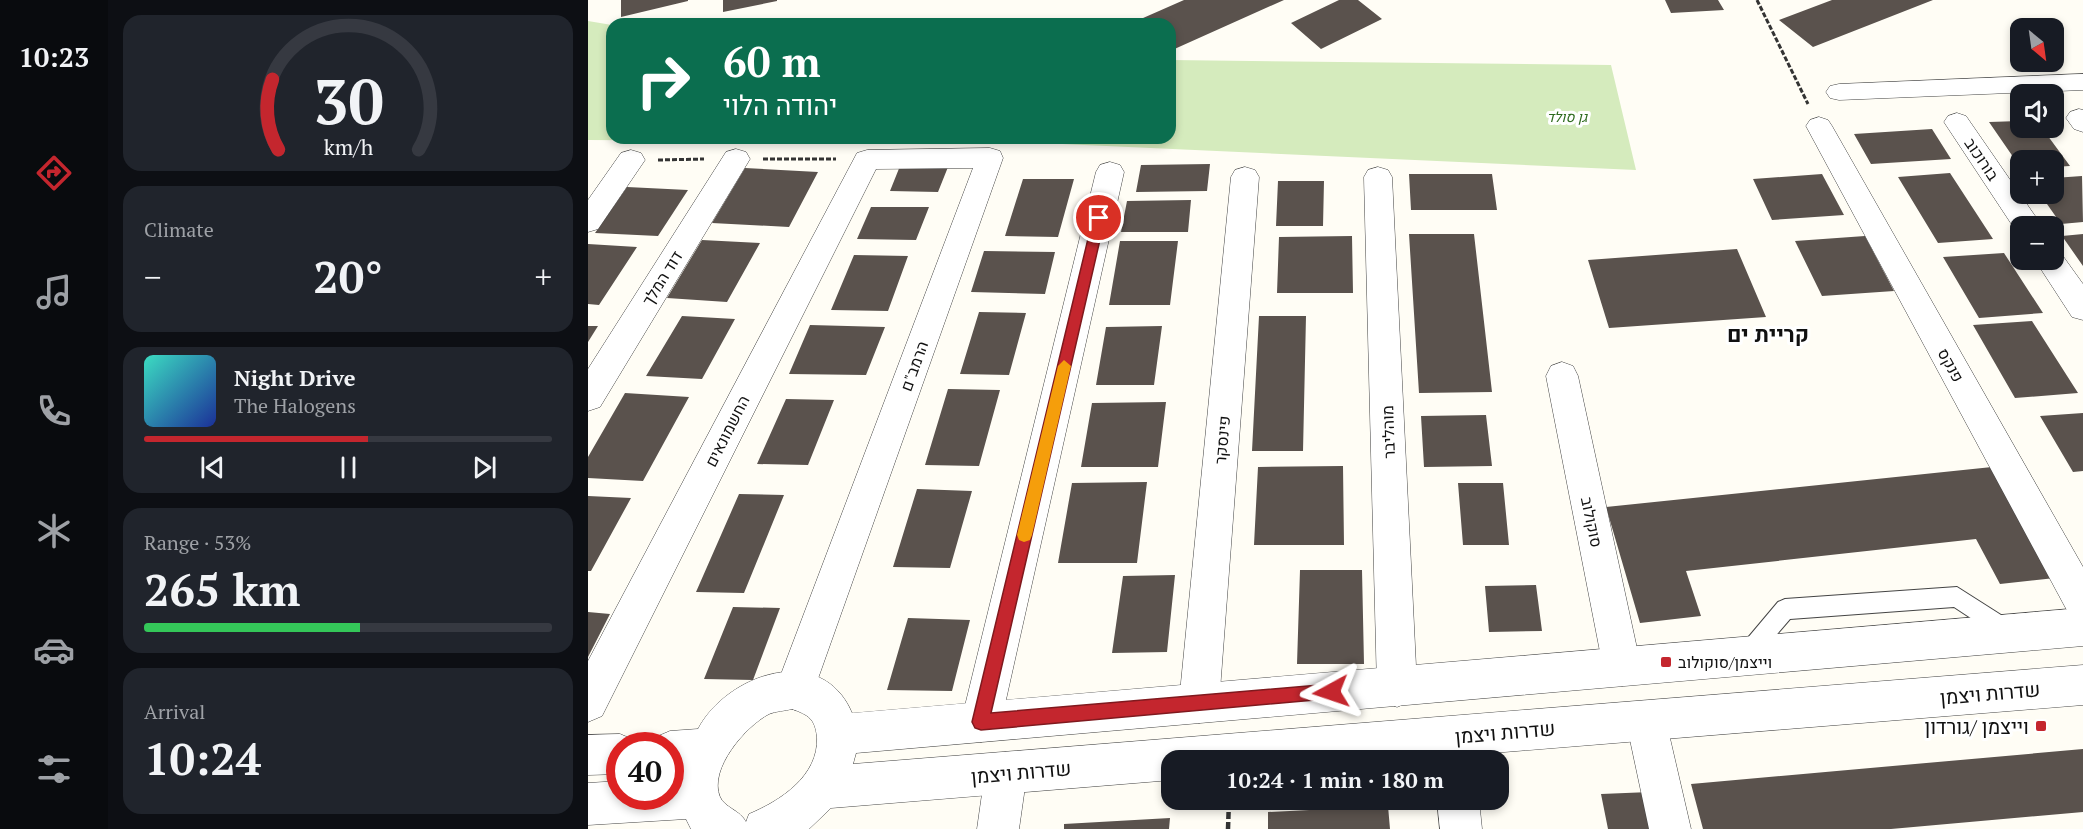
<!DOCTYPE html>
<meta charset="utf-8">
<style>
:root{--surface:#171b24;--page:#20242c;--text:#f1f3f6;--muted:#9ea1a6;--line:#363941;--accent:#c4262e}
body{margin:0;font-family:"PT Serif",Heebo,serif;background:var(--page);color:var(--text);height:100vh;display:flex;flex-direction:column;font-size:22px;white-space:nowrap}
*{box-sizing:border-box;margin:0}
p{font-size:20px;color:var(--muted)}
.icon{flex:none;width:33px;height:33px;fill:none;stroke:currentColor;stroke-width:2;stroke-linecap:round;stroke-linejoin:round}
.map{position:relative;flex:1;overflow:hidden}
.drawer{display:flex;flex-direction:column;gap:15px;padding:15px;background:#0d0f14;width:480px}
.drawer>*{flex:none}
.hud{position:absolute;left:18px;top:18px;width:570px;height:126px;border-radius:18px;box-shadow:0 3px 9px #0003;background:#0b6e4f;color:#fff;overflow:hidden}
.needle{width:39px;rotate:151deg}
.controls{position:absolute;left:1422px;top:18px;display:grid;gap:12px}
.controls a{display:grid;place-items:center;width:54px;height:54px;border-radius:12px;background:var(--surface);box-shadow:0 3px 9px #0003;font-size:30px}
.speed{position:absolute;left:18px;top:732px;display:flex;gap:12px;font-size:30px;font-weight:700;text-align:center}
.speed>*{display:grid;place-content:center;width:78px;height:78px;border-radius:50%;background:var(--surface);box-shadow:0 3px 9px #0003;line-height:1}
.speed .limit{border:9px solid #d22;background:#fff;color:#111}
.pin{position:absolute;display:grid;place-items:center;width:51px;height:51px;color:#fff;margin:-26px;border:3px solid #fff;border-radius:50%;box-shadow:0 2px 6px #0007}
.me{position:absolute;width:66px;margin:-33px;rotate:265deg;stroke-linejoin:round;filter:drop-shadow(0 0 4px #0008)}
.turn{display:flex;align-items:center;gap:21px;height:126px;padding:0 18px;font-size:27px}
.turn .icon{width:78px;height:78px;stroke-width:2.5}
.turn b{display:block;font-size:42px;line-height:51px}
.big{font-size:45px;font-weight:700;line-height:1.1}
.drawer .card{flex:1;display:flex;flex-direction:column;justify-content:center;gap:9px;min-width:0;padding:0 21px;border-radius:18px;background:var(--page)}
.drawer .dial{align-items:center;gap:0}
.dial svg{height:156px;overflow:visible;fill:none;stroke:var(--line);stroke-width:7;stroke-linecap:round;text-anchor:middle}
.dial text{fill:var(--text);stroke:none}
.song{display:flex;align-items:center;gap:18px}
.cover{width:72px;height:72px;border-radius:9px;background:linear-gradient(135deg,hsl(170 70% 55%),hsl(230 70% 35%))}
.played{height:6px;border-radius:3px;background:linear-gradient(90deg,var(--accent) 55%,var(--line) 55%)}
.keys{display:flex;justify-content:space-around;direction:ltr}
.heat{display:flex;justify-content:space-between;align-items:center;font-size:33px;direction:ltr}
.charge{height:9px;border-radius:4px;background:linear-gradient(90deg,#34c759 53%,var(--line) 0)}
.trip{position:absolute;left:573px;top:750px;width:348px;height:60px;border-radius:18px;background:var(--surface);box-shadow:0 3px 9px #0003;font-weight:700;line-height:60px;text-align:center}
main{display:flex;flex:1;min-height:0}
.dock{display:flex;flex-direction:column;width:108px;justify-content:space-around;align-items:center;background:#090b0e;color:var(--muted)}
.dock .icon{width:42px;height:42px}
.dock .on{color:var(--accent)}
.dock b{font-size:27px;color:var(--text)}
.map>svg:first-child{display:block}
</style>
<main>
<nav class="dock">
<b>10:23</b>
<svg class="icon on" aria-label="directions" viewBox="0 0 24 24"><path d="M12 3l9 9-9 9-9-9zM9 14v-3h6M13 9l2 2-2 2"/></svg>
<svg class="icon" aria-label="music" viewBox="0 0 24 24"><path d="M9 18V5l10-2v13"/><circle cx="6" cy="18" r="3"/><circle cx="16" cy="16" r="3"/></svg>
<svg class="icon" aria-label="phone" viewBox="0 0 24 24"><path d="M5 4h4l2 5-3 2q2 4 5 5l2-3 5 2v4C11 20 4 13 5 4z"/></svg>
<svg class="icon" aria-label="climate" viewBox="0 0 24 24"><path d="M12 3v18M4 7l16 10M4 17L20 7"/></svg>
<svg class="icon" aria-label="car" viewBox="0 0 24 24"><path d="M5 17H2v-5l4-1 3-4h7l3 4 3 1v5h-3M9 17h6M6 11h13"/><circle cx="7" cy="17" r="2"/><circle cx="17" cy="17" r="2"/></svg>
<svg class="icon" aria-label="filters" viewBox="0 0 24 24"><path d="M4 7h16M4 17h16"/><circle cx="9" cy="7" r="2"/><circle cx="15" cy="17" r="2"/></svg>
</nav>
<section class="drawer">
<div class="card dial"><svg viewBox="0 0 100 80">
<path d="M14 69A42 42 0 1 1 86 69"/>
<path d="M14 69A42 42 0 0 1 11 33" stroke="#c4262e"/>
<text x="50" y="56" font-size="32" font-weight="700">30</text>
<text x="50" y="72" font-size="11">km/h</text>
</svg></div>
<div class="card"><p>Climate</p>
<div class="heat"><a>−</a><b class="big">20°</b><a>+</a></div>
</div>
<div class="card">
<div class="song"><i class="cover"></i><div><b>Night Drive</b><p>The Halogens</p></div></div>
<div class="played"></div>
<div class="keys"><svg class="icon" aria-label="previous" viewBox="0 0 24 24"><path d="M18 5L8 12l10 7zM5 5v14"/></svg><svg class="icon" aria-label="pause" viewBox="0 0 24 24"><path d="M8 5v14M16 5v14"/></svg><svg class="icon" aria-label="next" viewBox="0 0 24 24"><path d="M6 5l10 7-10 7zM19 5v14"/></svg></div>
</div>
<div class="card"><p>Range · 53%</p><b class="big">265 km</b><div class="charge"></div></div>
<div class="card"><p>Arrival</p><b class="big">10:24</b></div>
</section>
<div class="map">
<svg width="1495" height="829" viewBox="0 0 1495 829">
<rect width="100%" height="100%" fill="#fffdf5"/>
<path fill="#d5ebbd" d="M0,21l24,4v113h558v-78l441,5 25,105 -596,-27 -452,-3z"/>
<path fill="#5a524d" d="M33,0h67v1l-67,16z
M135,0h54v1l-54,11z
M596,0h100l-114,51v-27h-34l-2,-2z
M751,0h19l24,19 -61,30 -30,-26z
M1077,0h53l6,10 -53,3z
M1244,0h101l-120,47 -34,-27z
M1432,121v7h22l28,38 -16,1v-7h-34v7l-31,-45z
M1344,129l19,30 -80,5 -17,-30z
M622,164l-3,27 -71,1 5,-27z
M312,166l48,1 -10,25 -48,-1z
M157,168l73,4 -29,55 -77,-4z
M1362,173l43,66 -55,4 -40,-66z
M821,174h83l5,36h-86z
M1234,174l22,41 -72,5 -19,-41z
M1494,176l1,46 -22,2 -21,-30h14v-16z
M435,179h51l-16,58 -53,-1z
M690,181h46l-1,45h-47z
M39,187l61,3 -30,46 -63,-3z
M603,200l-3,32h-67l6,-31z
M283,207h58l-13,33 -59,-1z
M821,234h65l18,158 -73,1z
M1495,234v32l-21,-30z
M764,236l1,57h-76l2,-56z
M1277,236l29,55 -72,5 -27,-55z
M114,240l58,3 -33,59 -60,-4z
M532,241h58l-8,64h-61z
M0,244l49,3 -38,58 -11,-1z
M1149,249l29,68 -157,11 -21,-68z
M396,251l71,1 -10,42 -74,-2z
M1416,253l39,60 -64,5 -36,-61z
M266,255l54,1 -20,55 -57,-1z
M391,312l47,1 -17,62 -49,-1z
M94,316l53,3 -33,60 -56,-3z
M671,316h47l-3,135h-51z
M1444,321l46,72 -63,5 -42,-73z
M222,325l75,2 -19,48 -77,-1z
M0,326h10l-10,16z
M574,326l-8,59h-58l10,-58z
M360,389l52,1 -21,76 -54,-1z
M37,393l64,4 -46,84 -55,-3v-21z
M198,399l48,1 -26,65 -51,-1z
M578,402l-8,65h-77l11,-64z
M1495,413v58l-10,1 -33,-56z
M898,415l6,51 -68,1 -3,-51z
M755,466l1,79h-90l4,-78z
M1404,467l63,111 -55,6 -24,-45 -290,32 15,45 -61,7 -34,-116z
M559,482l-10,81h-79l14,-80z
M870,483h45l6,62h-46z
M329,489l55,2 -22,77 -57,-1z
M151,494l45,1 -40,98 -48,-1z
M0,496l43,2 -40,73h-3z
M712,570h62l2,94h-67z
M587,575l-8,77 -55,1 11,-77z
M948,585l6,46 -53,1 -4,-46z
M145,607l47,1 -27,72 -49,-1z
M0,612l22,2 -22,43z
M320,618l62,2 -18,71 -65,-1z
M1495,749v63l-192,17h-188l-12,-45z
M1062,792l8,37h-50l-7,-35z
M800,806l2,23h-122v-17z
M582,818l-1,11h-105v-5z"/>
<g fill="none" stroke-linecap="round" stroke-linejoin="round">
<g stroke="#444" stroke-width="2">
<path id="service" d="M1369,587l55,35 3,7 -3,7 -7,3 -7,-3 -44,-29 -164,12 -35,41 -7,4 -7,-4 -4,-7 4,-7 37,-44 7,-3z"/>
</g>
<g stroke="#444" stroke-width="1">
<path id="minor" d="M1495,74v16l-244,10 -9,-2 -4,-6 4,-6 9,-2z
M1491,109l4,1v22l-9,-3 -8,-11 4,-6z
M1369,113l9,3 76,110h-22v8h-2l-74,-112 4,-6z
M1231,117l9,3 4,6 251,441v54l-13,-5 -264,-490 4,-6z
M402,148l10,3 3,7 -194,546 -14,6 -14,-6 -6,-14 198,-522 -97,1 -274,547 -14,6v-61l269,-508 10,-3z
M148,149l10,3 4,7 -150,248 -12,4v-42l138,-217z
M43,150l10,3 4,7 -47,69 -10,3v-32l33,-47z
M522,162l10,3 4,7 -123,550 -6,14 -14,6 -14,-6 -6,-14 135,-550 4,-7z
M657,167l10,3 4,7 -40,526 -6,14 -14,6 -14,-6 -6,-14 52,-526 4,-7z
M790,167l10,3 4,7 25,510 -6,14 -14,6 -14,-6 -6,-14 -13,-510 4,-7z
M1466,250l6,2 23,32v36l-11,-3 -37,-57h19z
M974,362l11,4 5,10 63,291 -5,14 -14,5 -14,-5 -5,-14 -57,-291 5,-10z
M1058,701l14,6 6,14 25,108h-42l-23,-108 6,-14z
M418,752l15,6 6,15 -8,56h-42l8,-56 6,-15z
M849,800h42l3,29h-42z"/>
</g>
<g stroke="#444" stroke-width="1">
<path id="tertiary" d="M1495,608v38l-1227,107 -3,11 1230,-99v40l-677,55h-234v20l-341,28 -22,21h-118l-5,-10 -98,6v-42l32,-2v15h50v-18l9,-1 1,-6h-10v-25h-18l4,-9 14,-6 28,-2c29,-55 124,-88 154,-16zM204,709c17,6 23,10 25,28 2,39 -37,64 -68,77l-3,8c-6,-12 -21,-14 -26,-25 -12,-28 26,-71 49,-83 7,-3 16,-3 23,-5z
M32,734l14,6 3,6h-17v28l-32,1v-40z"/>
</g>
<path stroke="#333" stroke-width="3" stroke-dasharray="5 2" stroke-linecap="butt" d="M1169,0l51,104
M175,159h73
M70,160l46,-1"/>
<path stroke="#333" stroke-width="4.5" stroke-dasharray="7 3" stroke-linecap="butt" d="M640,829l1,-29"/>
<use href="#service" fill="#fff" fill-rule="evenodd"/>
<use href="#minor" fill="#fff" fill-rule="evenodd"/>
<use href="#tertiary" fill="#fff" fill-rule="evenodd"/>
</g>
<path fill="#c4262e" stroke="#7f191e" stroke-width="1.5" d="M511,213l6,5 -114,495 340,-29 6,3 2,5 -2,6 -356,32 -6,-2 -3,-6 121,-504z"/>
<path fill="#f59e0b" d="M476,360l7,6 -39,169 -2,5 -6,2 -5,-2 -2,-5 41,-169z"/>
<g fill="#c4262e" stroke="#fff" stroke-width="2">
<rect x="1072" y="656" width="12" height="12" rx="3"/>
<rect x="1447" y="720" width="12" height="12" rx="3"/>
</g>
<g text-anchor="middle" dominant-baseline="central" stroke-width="6" stroke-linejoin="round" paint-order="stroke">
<g font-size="14" font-style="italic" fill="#2f6b1f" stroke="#fff">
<text x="979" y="116">גן סולד</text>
</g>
<g font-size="16" fill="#111" stroke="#fff">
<text transform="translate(1394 159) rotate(56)">בורוכוב</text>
<text transform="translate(74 278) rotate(-58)">דוד המלך</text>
<text transform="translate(1363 365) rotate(61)">פנקס</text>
<text transform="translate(326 366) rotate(-70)">הרמב"ם</text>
<text transform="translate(139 431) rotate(-63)">החשמונאים</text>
<text transform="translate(800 432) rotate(-92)">מוהליבר</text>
<text transform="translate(634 440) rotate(-85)">פינסקר</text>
<text transform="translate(1004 522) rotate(78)">סוקולוב</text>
</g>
<g font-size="16" fill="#111" stroke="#fff" text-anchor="start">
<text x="1090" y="662">וייצמן/סוקולוב</text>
</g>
<g font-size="20" fill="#111" stroke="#fff">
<text transform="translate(1402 693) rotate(-5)">שדרות ויצמן</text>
<text transform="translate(917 732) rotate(-5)">שדרות ויצמן</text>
<text transform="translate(433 772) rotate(-5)">שדרות ויצמן</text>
</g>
<g font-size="20" fill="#111" stroke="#fff" text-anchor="end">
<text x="1441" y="726">וייצמן /גורדון</text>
</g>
<g font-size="22" font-weight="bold" fill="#111" stroke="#fff">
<text x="1180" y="333">קריית ים</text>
</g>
</g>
</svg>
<div class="controls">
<a><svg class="needle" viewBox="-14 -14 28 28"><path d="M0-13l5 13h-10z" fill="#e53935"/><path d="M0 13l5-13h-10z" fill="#9ea1a6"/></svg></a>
<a><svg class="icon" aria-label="sound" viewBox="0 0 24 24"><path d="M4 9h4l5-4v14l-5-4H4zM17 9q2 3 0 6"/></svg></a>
<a>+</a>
<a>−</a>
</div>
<div class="speed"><div class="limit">40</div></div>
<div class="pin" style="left:511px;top:218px;background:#d93025"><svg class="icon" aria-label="arrive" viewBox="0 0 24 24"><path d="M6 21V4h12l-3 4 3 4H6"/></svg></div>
<svg class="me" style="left:743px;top:692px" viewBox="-20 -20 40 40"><path d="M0-17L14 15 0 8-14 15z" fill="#c4262e" stroke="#fff" stroke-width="4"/></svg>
<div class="trip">10:24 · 1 min · 180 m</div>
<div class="hud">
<div class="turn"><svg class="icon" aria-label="right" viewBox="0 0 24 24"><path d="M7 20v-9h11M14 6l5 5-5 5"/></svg><div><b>60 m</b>יהודה הלוי</div></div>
</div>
</div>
</main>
